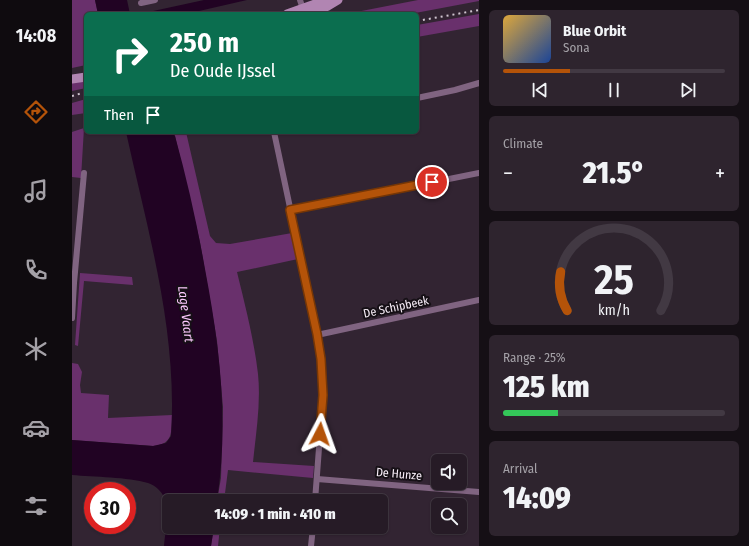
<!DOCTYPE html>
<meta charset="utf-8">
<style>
:root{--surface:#261b26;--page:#2e242e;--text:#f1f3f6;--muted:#a4a1a7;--line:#423943;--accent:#b45309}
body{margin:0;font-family:"Fira Sans Condensed",sans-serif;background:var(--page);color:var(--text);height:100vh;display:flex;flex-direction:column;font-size:15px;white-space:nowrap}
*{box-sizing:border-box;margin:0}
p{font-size:13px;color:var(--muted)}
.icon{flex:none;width:22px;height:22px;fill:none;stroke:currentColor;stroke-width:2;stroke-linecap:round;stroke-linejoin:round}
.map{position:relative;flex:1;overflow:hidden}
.side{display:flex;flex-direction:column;gap:10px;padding:10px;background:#150f15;width:270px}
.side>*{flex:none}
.guide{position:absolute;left:12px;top:12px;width:335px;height:122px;border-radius:6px;box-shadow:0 1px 3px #0004,0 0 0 1px var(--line);background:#0b6e4f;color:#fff;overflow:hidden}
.fabs{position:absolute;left:359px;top:454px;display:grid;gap:8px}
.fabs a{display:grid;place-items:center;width:36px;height:36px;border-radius:6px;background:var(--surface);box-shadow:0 1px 3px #0004,0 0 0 1px var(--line);font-size:20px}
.speed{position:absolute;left:12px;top:482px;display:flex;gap:8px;font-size:20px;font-weight:700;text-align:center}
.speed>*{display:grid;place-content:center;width:52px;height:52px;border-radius:50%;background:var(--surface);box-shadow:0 1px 3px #0004,0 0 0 1px var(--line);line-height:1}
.speed .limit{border:6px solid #d22;background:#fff;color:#111}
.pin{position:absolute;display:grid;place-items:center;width:34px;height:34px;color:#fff;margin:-17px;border:2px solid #fff;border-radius:50%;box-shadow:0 1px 4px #0007}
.me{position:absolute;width:44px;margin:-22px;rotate:4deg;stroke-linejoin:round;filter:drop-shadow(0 0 3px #0008)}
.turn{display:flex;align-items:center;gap:14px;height:84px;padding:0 20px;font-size:18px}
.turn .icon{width:52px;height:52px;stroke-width:2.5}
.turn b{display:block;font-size:28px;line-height:34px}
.then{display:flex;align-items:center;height:38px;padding:0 20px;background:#0003;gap:8px;font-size:15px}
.big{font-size:30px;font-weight:800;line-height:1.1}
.side .widget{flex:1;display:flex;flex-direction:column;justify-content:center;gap:6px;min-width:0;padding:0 14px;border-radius:6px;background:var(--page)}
.side .dial{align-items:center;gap:0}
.dial svg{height:104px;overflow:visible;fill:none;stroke:var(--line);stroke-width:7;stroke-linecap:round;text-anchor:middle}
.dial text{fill:var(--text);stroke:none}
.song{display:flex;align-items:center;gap:12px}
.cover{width:48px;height:48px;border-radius:6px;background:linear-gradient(135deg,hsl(40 70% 55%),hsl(220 70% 35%))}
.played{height:4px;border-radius:2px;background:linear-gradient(90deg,var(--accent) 30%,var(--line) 30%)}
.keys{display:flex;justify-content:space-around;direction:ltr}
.heat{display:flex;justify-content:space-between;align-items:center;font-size:22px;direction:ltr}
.charge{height:6px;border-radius:3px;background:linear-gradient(90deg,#34c759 25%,var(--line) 0)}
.trip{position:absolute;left:90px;top:494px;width:226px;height:40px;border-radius:6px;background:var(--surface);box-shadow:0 1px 3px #0004,0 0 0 1px var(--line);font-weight:800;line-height:40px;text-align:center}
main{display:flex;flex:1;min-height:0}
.menu{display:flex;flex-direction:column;width:72px;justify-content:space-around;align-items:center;background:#0f0b0f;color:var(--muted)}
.menu .icon{width:28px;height:28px}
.menu .active{color:var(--accent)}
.menu b{font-size:18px;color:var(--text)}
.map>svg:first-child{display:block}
</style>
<main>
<nav class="menu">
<b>14:08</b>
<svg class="icon active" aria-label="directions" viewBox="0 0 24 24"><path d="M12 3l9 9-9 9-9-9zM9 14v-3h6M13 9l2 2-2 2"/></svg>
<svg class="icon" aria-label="music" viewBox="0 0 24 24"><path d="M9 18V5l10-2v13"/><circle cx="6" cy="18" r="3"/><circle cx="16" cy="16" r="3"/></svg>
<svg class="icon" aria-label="phone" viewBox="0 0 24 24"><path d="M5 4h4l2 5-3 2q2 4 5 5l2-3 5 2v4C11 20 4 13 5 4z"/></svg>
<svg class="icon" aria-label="climate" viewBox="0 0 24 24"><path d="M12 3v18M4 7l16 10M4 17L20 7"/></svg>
<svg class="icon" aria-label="car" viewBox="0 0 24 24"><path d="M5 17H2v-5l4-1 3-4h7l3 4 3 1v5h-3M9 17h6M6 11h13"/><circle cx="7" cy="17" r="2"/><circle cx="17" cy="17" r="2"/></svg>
<svg class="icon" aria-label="filters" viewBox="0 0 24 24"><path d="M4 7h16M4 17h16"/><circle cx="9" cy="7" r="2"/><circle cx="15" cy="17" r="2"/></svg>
</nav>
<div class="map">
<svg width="407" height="546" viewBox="0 0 407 546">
<rect width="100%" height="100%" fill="#322432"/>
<path fill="#69306c" d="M0,0h23l3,14h-12v51l-14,3z
M346,0h61v1l-69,13h-64z
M407,14v12l-62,11v-12z
M14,81v7l-14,3v-8z
M14,99v14l-14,2v-12z
M12,128l-3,50 -9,-1v-45z
M100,132h14l24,104 6,7 14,1 62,-11 6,26 -61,13c8,33 17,67 21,102 3,29 -2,59 -5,88l61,4 -1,12 -85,-8 -4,31h-7l4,-23 2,-71 -6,-66 -17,-99 -25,-106z
M8,273l52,4 1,8 -49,-4 -6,65 -3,-1z
M0,363l6,1 4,8 -2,13 1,8 28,2 -1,23 64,-3c-1,17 2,29 -19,31l-81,-6z
M142,527h6l-2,19h-7z"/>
<path fill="#210323" d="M23,0h32l3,14h-32z
M132,0h43l-61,14 -42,-1z
M54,132h46l3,4c12,43 22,88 30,133 15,79 24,152 12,232h-48v26h45l-3,19h-47c1,-15 7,-35 0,-49 -3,-6 -9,-12 -16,-14 -20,-6 -54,-6 -76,-8v-35l81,6 13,-3 5,-7c7,-104 -23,-204 -45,-304z"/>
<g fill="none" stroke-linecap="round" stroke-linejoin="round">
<path stroke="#806481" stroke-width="6" d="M228,0l4,12
M69,3l14,-3
M345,98l38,-8 24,-7
M202,132l43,203 4,24 2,36 -8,106
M218,211l189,-38
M0,318l2,-35 10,-110
M245,335l162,-35
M245,479l162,13
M239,546l2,-19"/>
<path stroke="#b185b2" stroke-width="9" d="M215,14l28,-10 16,-4
M236,14l20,-8 10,-6
M0,79l14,-2"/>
<path stroke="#cfc4cf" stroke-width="2" stroke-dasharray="2 4" stroke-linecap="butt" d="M345,21l62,-11
M0,96l14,-4"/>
</g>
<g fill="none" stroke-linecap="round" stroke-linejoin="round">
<g stroke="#753606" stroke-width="10">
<path id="route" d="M248,434l3,-39 -2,-36 -4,-25 -27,-124 142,-28"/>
</g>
<use href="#route" stroke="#b45309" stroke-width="7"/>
</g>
<g text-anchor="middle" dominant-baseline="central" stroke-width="4" stroke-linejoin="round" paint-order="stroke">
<g font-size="12" fill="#f6ecf6" stroke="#161016">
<text transform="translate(324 307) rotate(-12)">De Schipbeek</text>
<text transform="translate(327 474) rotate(5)">De Hunze</text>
</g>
<g font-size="13" font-style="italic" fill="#fbc7fc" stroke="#161016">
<text transform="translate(114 314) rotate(83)">Lage Vaart</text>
</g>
</g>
</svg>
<div class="fabs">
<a><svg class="icon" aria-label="sound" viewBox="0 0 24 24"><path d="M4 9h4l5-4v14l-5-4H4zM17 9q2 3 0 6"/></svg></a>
<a><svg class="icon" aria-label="search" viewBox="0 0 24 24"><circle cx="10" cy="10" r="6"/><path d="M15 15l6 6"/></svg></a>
</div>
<div class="speed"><div class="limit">30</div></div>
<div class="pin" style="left:360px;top:182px;background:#d93025"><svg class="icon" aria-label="arrive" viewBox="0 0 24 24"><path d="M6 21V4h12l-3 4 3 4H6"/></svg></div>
<svg class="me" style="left:248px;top:434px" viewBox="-20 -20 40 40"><path d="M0-17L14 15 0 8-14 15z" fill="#b45309" stroke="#fff" stroke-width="4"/></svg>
<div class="trip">14:09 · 1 min · 410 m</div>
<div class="guide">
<div class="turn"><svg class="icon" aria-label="right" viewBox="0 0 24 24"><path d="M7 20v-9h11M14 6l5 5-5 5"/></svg><div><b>250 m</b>De Oude IJssel</div></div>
<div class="then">Then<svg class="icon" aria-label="arrive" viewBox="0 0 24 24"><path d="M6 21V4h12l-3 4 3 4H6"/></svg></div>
</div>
</div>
<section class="side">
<div class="widget">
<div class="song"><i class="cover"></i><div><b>Blue Orbit</b><p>Sona</p></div></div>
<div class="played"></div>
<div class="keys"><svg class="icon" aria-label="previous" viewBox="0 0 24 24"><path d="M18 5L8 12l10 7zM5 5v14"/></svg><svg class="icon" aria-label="pause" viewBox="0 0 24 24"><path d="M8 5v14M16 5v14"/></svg><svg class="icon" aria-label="next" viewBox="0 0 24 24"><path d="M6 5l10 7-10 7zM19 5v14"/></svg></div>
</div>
<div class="widget"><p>Climate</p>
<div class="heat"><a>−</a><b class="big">21.5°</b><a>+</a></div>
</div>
<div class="widget dial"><svg viewBox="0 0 100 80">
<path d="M14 69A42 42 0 1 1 86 69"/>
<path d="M14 69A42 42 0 0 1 9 39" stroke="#b45309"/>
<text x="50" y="56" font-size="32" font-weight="700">25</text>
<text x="50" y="72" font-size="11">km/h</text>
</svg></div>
<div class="widget"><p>Range · 25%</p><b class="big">125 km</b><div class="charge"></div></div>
<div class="widget"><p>Arrival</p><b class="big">14:09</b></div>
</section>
</main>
